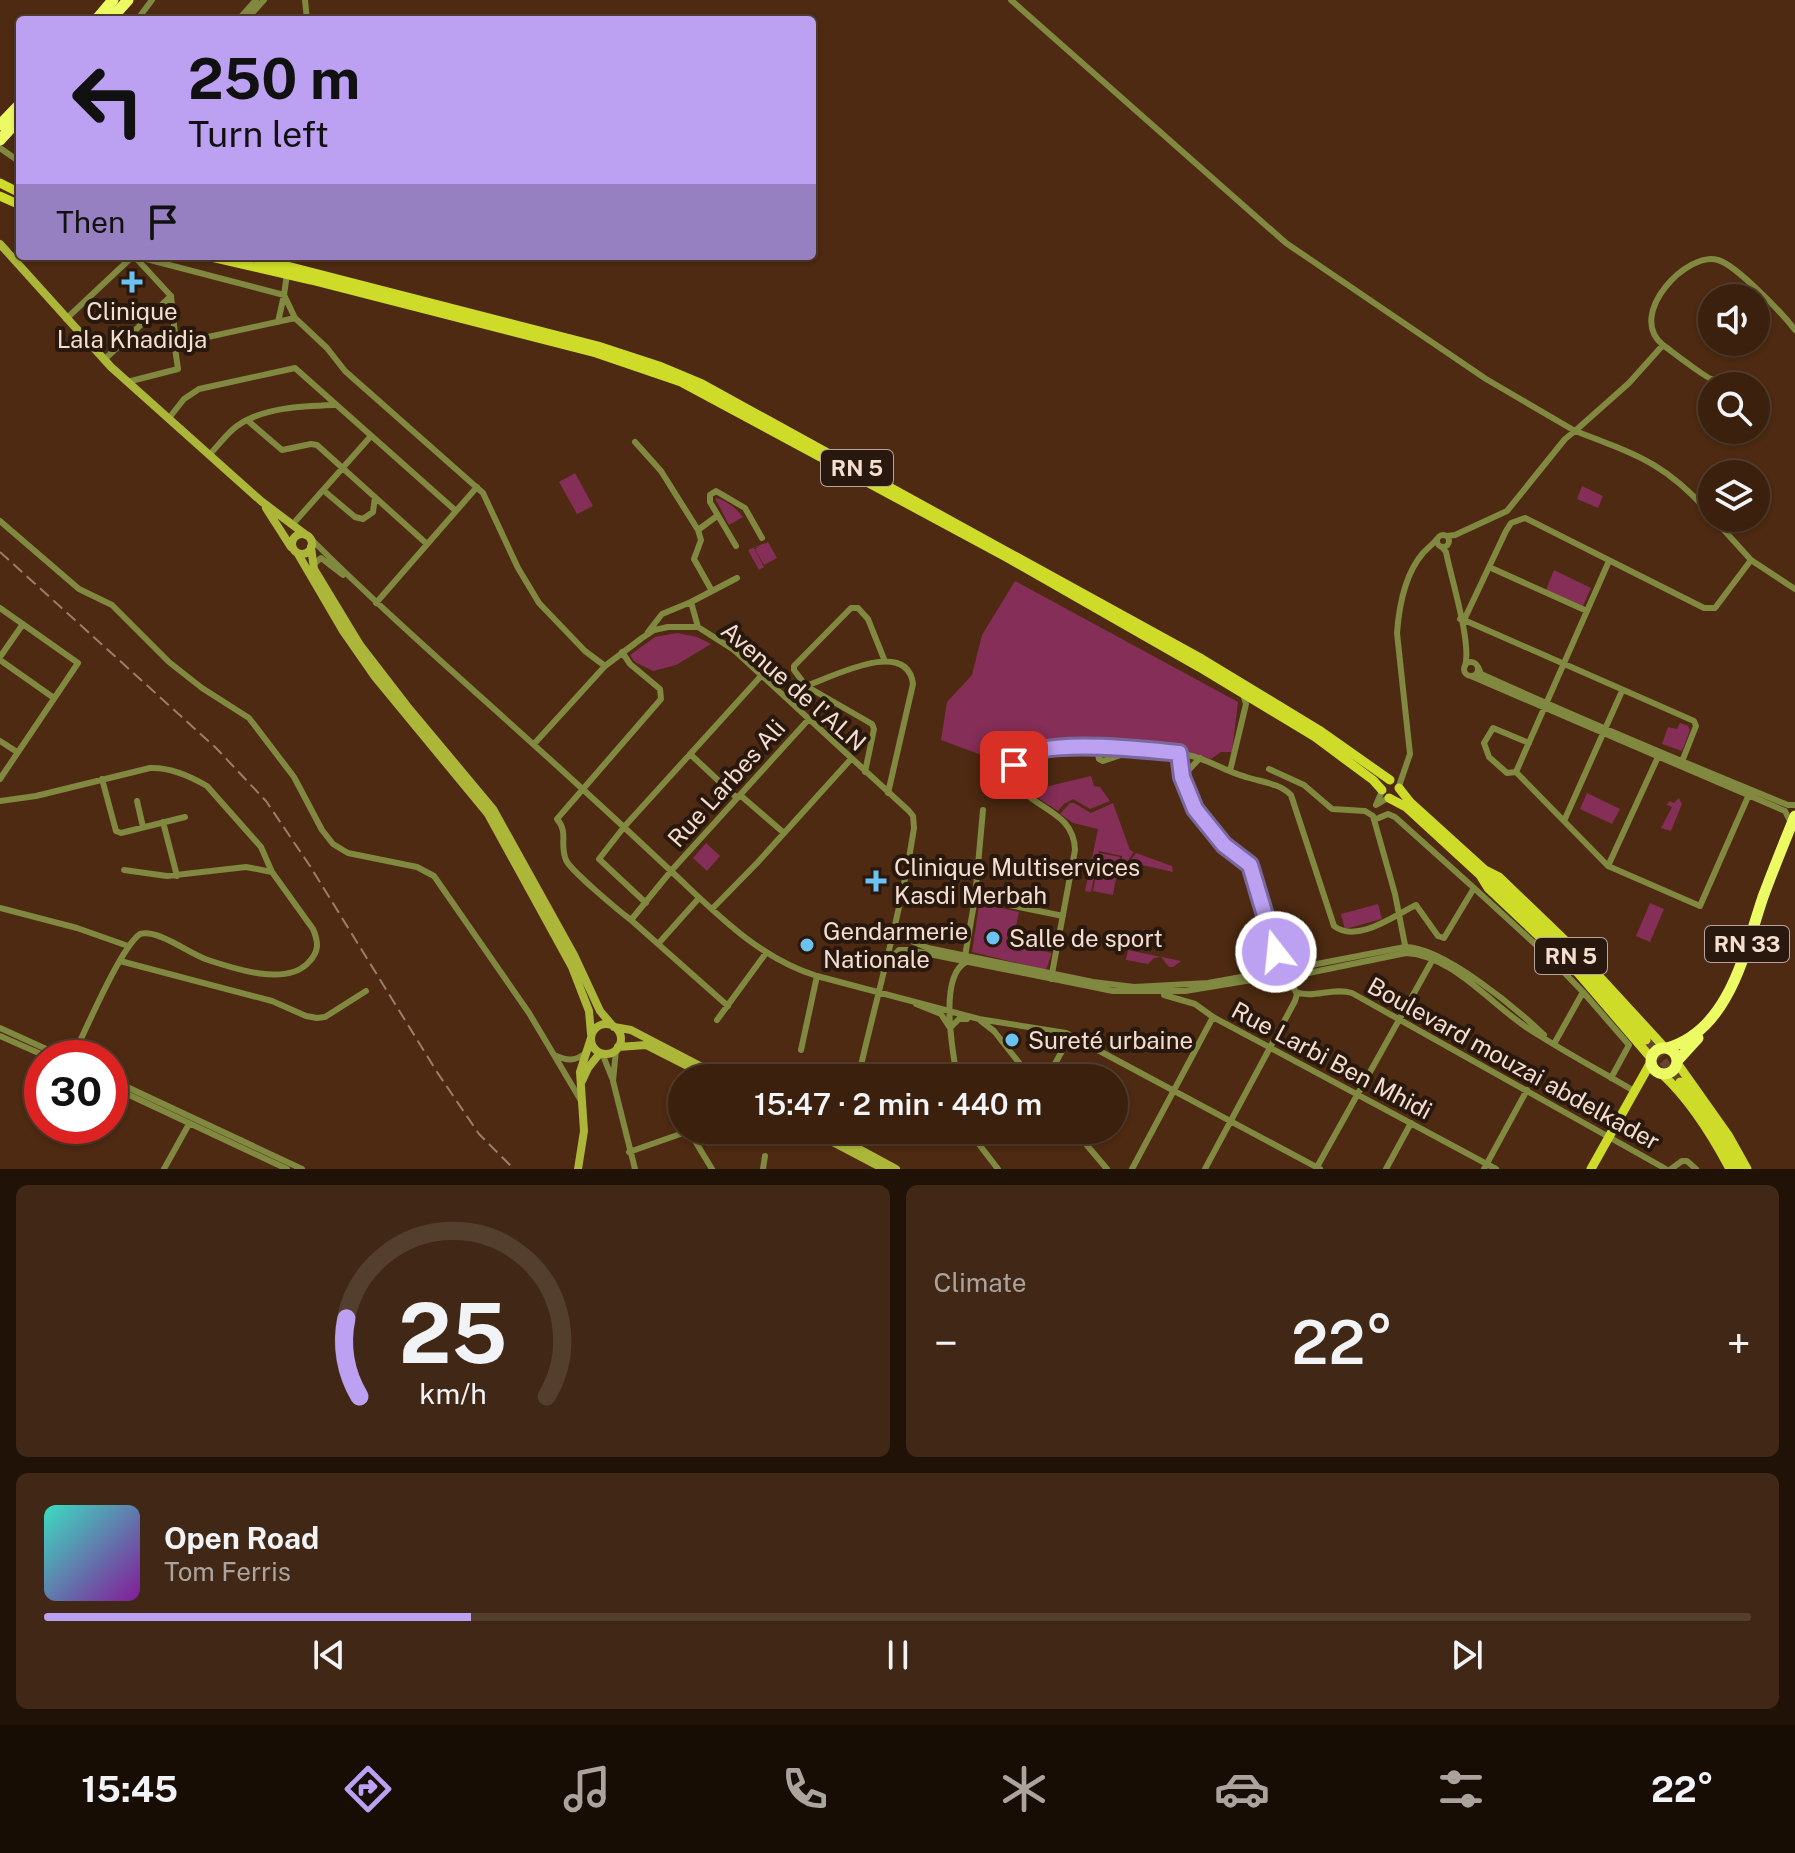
<!DOCTYPE html>
<meta charset="utf-8">
<style>
:root{--surface:#3a200d;--page:#412816;--text:#f1f3f6;--muted:#aba39d;--line:#543e2e;--accent:#bca0f2}
body{margin:0;font-family:"Public Sans",sans-serif;background:var(--page);color:var(--text);height:100vh;display:flex;flex-direction:column;font-size:30px;white-space:nowrap}
*{box-sizing:border-box;margin:0}
p{font-size:26px;color:var(--muted)}
.icon{flex:none;width:44px;height:44px;fill:none;stroke:currentColor;stroke-width:2;stroke-linecap:round;stroke-linejoin:round}
.map{position:relative;height:1169px;overflow:hidden}
.panel{display:flex;flex-direction:column;gap:16px;padding:16px;background:#201207;flex:1}
.panel>*{flex:none}
.hud{position:absolute;left:16px;top:16px;width:800px;height:244px;border-radius:8px;box-shadow:0 2px 6px #0004,0 0 0 2px var(--line);background:#bca0f2;color:#111;overflow:hidden}
.tools{position:absolute;left:1698px;top:284px;display:grid;gap:16px}
.tools a{display:grid;place-items:center;width:72px;height:72px;border-radius:50%;background:var(--surface);box-shadow:0 2px 6px #0004,0 0 0 2px var(--line);font-size:40px}
.speed{position:absolute;left:24px;top:1040px;display:flex;gap:16px;font-size:40px;font-weight:700;text-align:center}
.speed>*{display:grid;place-content:center;width:104px;height:104px;border-radius:50%;background:var(--surface);box-shadow:0 2px 6px #0004,0 0 0 2px var(--line);line-height:1}
.speed .limit{border:12px solid #d22;background:#fff;color:#111}
.pin{position:absolute;display:grid;place-items:center;width:68px;height:68px;color:#fff;margin:-34px;border-radius:16px;box-shadow:0 4px 12px #0006}
.me{position:absolute;width:88px;margin:-44px;rotate:344deg;stroke-linejoin:round;filter:drop-shadow(0 0 6px #0008)}
.turn{display:flex;align-items:center;gap:28px;height:168px;padding:0 40px;font-size:36px}
.turn .icon{width:104px;height:104px;stroke-width:2.5}
.turn b{display:block;font-size:56px;line-height:68px}
.then{display:flex;align-items:center;height:76px;padding:0 40px;background:#0003;gap:16px;font-size:30px}
.big{font-size:60px;font-weight:600;line-height:1.1}
.panel .widget{flex:1;display:flex;flex-direction:column;justify-content:center;gap:12px;min-width:0;padding:0 28px;border-radius:12px;background:var(--page)}
.panel .dial{align-items:center;gap:0}
.dial svg{height:208px;overflow:visible;fill:none;stroke:var(--line);stroke-width:7;stroke-linecap:round;text-anchor:middle}
.dial text{fill:var(--text);stroke:none}
.song{display:flex;align-items:center;gap:24px}
.cover{width:96px;height:96px;border-radius:12px;background:linear-gradient(135deg,hsl(170 70% 55%),hsl(290 70% 35%))}
.played{height:8px;border-radius:4px;background:linear-gradient(90deg,var(--accent) 25%,var(--line) 25%)}
.keys{display:flex;justify-content:space-around;direction:ltr}
.heat{display:flex;justify-content:space-between;align-items:center;font-size:44px;direction:ltr}
.panel .tiles{flex:1;display:grid;gap:16px;grid-template-columns:1fr 1fr}
.widget:last-child{grid-column:span 2}
.trip{position:absolute;left:668px;top:1064px;width:460px;height:80px;border-radius:40px;background:var(--surface);box-shadow:0 2px 6px #0004,0 0 0 2px var(--line);font-weight:600;line-height:80px;text-align:center}
.menu{display:flex;height:128px;justify-content:space-around;align-items:center;background:#170d05;color:var(--muted)}
.menu .icon{width:56px;height:56px}
.menu .current{color:var(--accent)}
.menu b{font-size:36px;color:var(--text)}
.map>svg:first-child{display:block}
</style>
<div class="map">
<svg width="1795" height="1169" viewBox="0 0 1795 1169">
<rect width="100%" height="100%" fill="#4d2a11"/>
<path fill="#852e57" d="M575,473l18,33 -16,8 -18,-32z
M1582,486l21,10 -5,12 -21,-9z
M715,498c10,1 22,11 28,19l-14,8z
M768,542l9,16 -13,7 -9,-16 5,-3 -6,2 10,19 -5,3 -11,-20z
M1554,570l37,18 -8,18 -37,-16z
M1015,581l223,121 -6,50h-11l-10,7c-59,-21 -130,-17 -192,-9l-10,23 -10,-3 -4,-10 -54,-20 6,-38 25,-27 10,-40z
M677,633l20,4 14,7 -35,21 -23,6 -18,-9 -5,-7 25,-18z
M1680,723l8,3 2,4 -8,21 -20,-7 6,-17 9,2z
M1028,760l4,13 -3,2 3,12h13l46,-11 3,10 6,1 10,14 -20,8 -17,-10 -9,5 -6,7c-17,-12 -39,-21 -36,-44z
M1587,793l33,16 -8,15 -32,-15z
M1679,798l3,6 -11,27 -10,-3 11,-21 -5,-2 2,-4 5,2z
M1070,803h4l17,10 22,-10 17,47 4,2 -7,10 -5,-1v-5l-23,-5 -8,41 -6,-1 13,-62 -25,-6 -13,-9z
M706,843l14,13 -13,15 -14,-13z
M1100,853l20,4 -7,38 -20,-4z
M1136,853l36,13 1,6 -44,-10z
M981,903l38,9 -7,32 40,9 -6,17 -74,-18 7,-47z
M1650,903l14,6 -14,33 -14,-6z
M1378,904l4,15 -37,10 -4,-15z
M1128,950l53,11 -8,6h-4l-8,-10 -7,1 -6,6 -22,-4z"/>
<g fill="none" stroke-linecap="round" stroke-linejoin="round">
<path stroke="#66452e" stroke-width="9" stroke-dasharray="9 4.5" stroke-linecap="butt" d="M1646,1040l34,42"/>
<path stroke="#818840" stroke-width="6" d="M305,0l2,20
M1011,0l275,243 200,136 89,52 54,-48 34,-38c7,5 44,34 49,34 6,1 14,-3 19,-5
M137,20l15,-20
M238,20l18,-20
M246,20l18,-20
M0,148l20,14
M135,256l149,39 -6,27
M287,274l-3,21 11,23
M171,296l5,48
M66,319l67,-63
M1663,345c-38,-31 26,-95 55,-85 18,5 65,54 77,70
M104,360l67,-64 -37,-40
M127,382l51,-13 -3,-21 1,-4 119,-26 32,30 18,23 138,122 35,75 21,35 46,48 20,15
M169,418l15,-19 15,-10 96,-21 161,143
M247,420l35,30 29,-6 6,1 110,99
M635,442l26,29 37,59 3,10 -7,19 18,32
M210,454c9,-9 17,-21 27,-28 26,-19 68,-20 99,-21
M323,490l32,27 8,2 10,-7 2,-15
M1713,518l38,42 44,29
M0,521l79,68 33,16 57,57 33,26 47,30 45,59 28,53 11,14 15,9 69,14 17,9 95,137 25,42
M292,525l79,-89
M698,530l19,-14
M1437 541a6 6 0 1 1 12 0a6 6 0 1 1-12 0Z
M1447,536l8,-1 52,-24 58,-72 10,-8c63,24 92,33 137,85
M309,537c86,86 179,165 268,247 32,29 63,58 94,87 44,41 87,87 146,105l162,43 87,14 254,136
M736,546l-26,-44v-7l6,-4 29,17 17,30
M1442,547l4,5c5,26 26,92 19,114
M1609,561l-93,211 92,94 92,40 51,-116
M314,564l7,-6 22,17
M1489,567l98,44
M376,603l101,-116
M0,608l78,55 -78,116
M1460,619l4,1 42,-89 5,-8 14,-5 179,90h11l36,-48
M1464,620l230,101 2,5 -15,38
M698,627l-7,-25 46,-24
M648,632l14,-18 29,-12
M622,652l8,12 30,25 1,10 -104,120c12,14 2,24 9,41 4,10 53,51 65,60
M0,657l23,-33
M0,660l54,38
M1464 669a7 7 0 1 1 14 0a7 7 0 1 1-14 0Z
M1478,667l3,7c102,46 204,89 307,131h7
M1471,676l314,135 6,12
M806,686l-12,-16v-4l57,-58h7l10,11 16,40
M0,741l17,11
M534,744l71,-78 37,-28 12,-8 14,-3h30l36,23 175,161 4,5 1,12c-13,85 -37,167 -56,250
M1096,747l3,12 4,2 30,-10
M1179,753l3,24 13,32 29,36 26,20 28,95 7,6
M690,754l47,44
M1269,769l35,16 28,24 33,2 8,5 22,78 11,56
M1230,771l16,-67 -3,-10
M865,772l9,-43 -2,-5 -66,-38c26,-9 101,-49 107,-2l-25,109
M1516,772l-9,1 -18,-16 -5,-14 9,-15 36,15
M1182,777l18,-19
M102,779l14,52 5,2 64,-16
M1399,786l11,-32 -13,-121c2,-27 8,-59 26,-80 5,-5 10,-9 14,-14
M1382,791l-6,14 12,-7
M740,795l44,38
M0,801l36,-5 114,-28c20,-1 40,8 57,18l54,61 11,25 41,57c6,14 6,23 -5,34 -22,23 -73,6 -100,-3 -20,-7 -50,-31 -68,-26 -20,14 -55,98 -68,124
M137,801l6,26
M1564,821l58,-130
M163,822l14,54
M1608,866l50,-109
M124,870l43,6 79,-9 26,5
M1474,888l74,68 35,36 -29,52
M975,898l88,18
M646,903l-47,-44 25,-32 137,-151
M0,908l77,20 51,18
M712,909l46,-47 93,-103
M899,926l5,12 24,10 165,34 41,5 74,-4 50,-9 17,-6
M658,944l41,-46
M965,956l10,-58 8,-88
M120,961l152,40 34,15 11,2 8,-1 41,-26
M886,963l13,-13h10l204,41h72l79,-13 12,2
M1273 973a8 8 0 1 1 16 0a8 8 0 1 1-16 0Z
M1287,967l9,1 109,-21c38,0 111,61 139,88
M1289,977l117,-24c47,2 87,54 126,78 33,21 68,40 102,60
M1051,979l24,-129c-1,-38 -39,-40 -59,-66l-2,-19 9,-11c33,-12 130,-8 165,1 20,4 38,17 58,22 15,5 33,6 45,18l43,131c23,18 61,-11 82,-21l22,31 6,2 30,-50 -79,-71 -7,-3 -14,6
M1296,992c17,7 37,-5 56,1l314,176
M1583,992l46,53 -18,33
M1164,995l31,9 18,13 283,152
M916,1004l25,10 9,14 9,-9h8
M728,1006l-97,-86 40,-49 137,-151
M717,1020l49,-67
M981,1021l13,10 37,47
M0,1028l66,30
M0,1036l50,22
M616,1050l-3,31 22,88
M801,1050l16,-74
M602,1053l10,25
M957,1078c-4,-26 -19,-101 9,-116
M1047,1078l24,-43
M110,1079l192,90
M110,1086l177,83
M580,1099l-26,-44c13,6 21,7 33,-3
M968,1130l30,39
M1074,1130l33,39
M629,1152l60,-21 23,38
M1317,1167l116,-208
M164,1169l25,-45
M763,1169l2,-13
M1132,1169l81,-152
M1205,1169l90,-168 2,-7 -9,-16
M1386,1169l25,-46
M1484,1169l43,-79
M1671,1169l11,-8h5l9,8"/>
<path stroke="#acb739" stroke-width="8" d="M0,244l111,123 150,134 45,34
M266,508l25,39
M292 544a10 10 0 1 1 20 0a10 10 0 1 1-20 0Z
M311,547l3,22 46,76 47,61 86,103 81,146 26,56 12,14
M298,554l45,77 32,46 113,137 84,153 17,44 2,23
M591 1039a15 15 0 1 1 30 0a15 15 0 1 1-30 0Z
M614,1027l17,3 92,48
M618,1047l28,-2 65,33
M582,1081l6,-13 12,-15
M810,1130l74,39
M824,1130l72,39
M578,1169l6,-38 -4,-59 11,-34"/>
<path stroke="#cedc29" stroke-width="9" d="M0,183l20,10
M0,196l20,9
M207,256l104,24 285,73 85,29 327,176 191,109 116,70 58,43 9,10
M248,256l350,90 61,20 43,18 500,275 117,71 71,50
M1399,788l11,14 75,68 14,7 75,72 91,99
M1389,798l17,9 74,68 8,13 91,86 72,84
M1486,872l2,6 77,72 81,90
M1677,1063l51,72 19,34
M1663,1075c28,26 49,60 67,94
M1680,1082l33,44 26,43
M1591,1169l60,-107"/>
<path stroke="#ecfa64" stroke-width="11" d="M96,20l17,-20
M110,20l18,-20
M0,125l20,-21
M0,140l20,-22
M1651 1061a13 13 0 1 1 26 0a13 13 0 1 1-26 0Z
M1667,1048c63,-18 78,-98 96,-151 10,-27 21,-54 32,-81
M1677,1061l21,-23"/>
<path stroke="#9b7d69" stroke-width="2" stroke-dasharray="12 6" stroke-linecap="butt" d="M0,552l216,196 50,53 44,65 127,206 42,62 35,35"/>
</g>
<g fill="none" stroke-linecap="round" stroke-linejoin="round">
<g stroke="#7a689d" stroke-width="20">
<path id="route" d="M1014,765c14,-30 134,-15 165,-12l3,24 13,32 29,36 26,20 26,87"/>
</g>
<use href="#route" stroke="#bca0f2" stroke-width="14"/>
</g>
<g fill="#6cc3f2" stroke="#28180d" stroke-width="3">
<path d="M128 270h8v8h8v8h-8v8h-8v-8h-8v-8h8z"/>
<path d="M872 869h8v8h8v8h-8v8h-8v-8h-8v-8h8z"/>
<circle cx="993" cy="938" r="8"/>
<circle cx="807" cy="945" r="8"/>
<circle cx="1012" cy="1040" r="8"/>
</g>
<g text-anchor="middle" dominant-baseline="central" stroke-width="8" stroke-linejoin="round" paint-order="stroke">
<g fill="#28180d" stroke="#b8a396" stroke-width="2">
<rect x="821" y="450" width="72" height="36" rx="6"/>
<rect x="1705" y="926" width="84" height="36" rx="6"/>
<rect x="1535" y="938" width="72" height="36" rx="6"/>
</g>
<g font-size="22" font-weight="bold" fill="#f5ded0">
<text x="857" y="468">RN 5</text>
<text x="1747" y="944">RN 33</text>
<text x="1571" y="956">RN 5</text>
</g>
<g font-size="24" fill="#f5ded0" stroke="#28180d" text-anchor="start">
<text x="132" y="311" text-anchor="middle">Clinique<tspan x="132" dy="28">Lala Khadidja</tspan></text>
<text x="894" y="867">Clinique Multiservices<tspan x="894" dy="28">Kasdi Merbah</tspan></text>
<text x="823" y="931">Gendarmerie<tspan x="823" dy="28">Nationale</tspan></text>
<text x="1009" y="938">Salle de sport</text>
<text x="1028" y="1040">Sureté urbaine</text>
</g>
<g font-size="24" fill="#f5ded0" stroke="#28180d">
<text transform="translate(794 686) rotate(41)">Avenue de l'ALN</text>
<text transform="translate(726 783) rotate(-48)">Rue Larbes Ali</text>
<text transform="translate(1332 1060) rotate(28)">Rue Larbi Ben Mhidi</text>
<text transform="translate(1514 1063) rotate(29)">Boulevard mouzai abdelkader</text>
</g>
</g>
</svg>
<div class="tools">
<a><svg class="icon" aria-label="sound" viewBox="0 0 24 24"><path d="M4 9h4l5-4v14l-5-4H4zM17 9q2 3 0 6"/></svg></a>
<a><svg class="icon" aria-label="search" viewBox="0 0 24 24"><circle cx="10" cy="10" r="6"/><path d="M15 15l6 6"/></svg></a>
<a><svg class="icon" aria-label="layers" viewBox="0 0 24 24"><path d="M12 4l9 5-9 5-9-5zM3 14l9 5 9-5"/></svg></a>
</div>
<div class="speed"><div class="limit">30</div></div>
<div class="pin" style="left:1014px;top:765px;background:#d93025"><svg class="icon" aria-label="arrive" viewBox="0 0 24 24"><path d="M6 21V4h12l-3 4 3 4H6"/></svg></div>
<svg class="me" style="left:1276px;top:952px" viewBox="-20 -20 40 40"><circle r="17" fill="#bca0f2" stroke="#fff" stroke-width="3"/><path d="M0-11L8 9 0 5-8 9z" fill="#fff"/></svg>
<div class="trip">15:47 · 2 min · 440 m</div>
<div class="hud">
<div class="turn"><svg class="icon" aria-label="left" viewBox="0 0 24 24"><path d="M17 20v-9H6M10 6l-5 5 5 5"/></svg><div><b>250 m</b>Turn left</div></div>
<div class="then">Then<svg class="icon" aria-label="arrive" viewBox="0 0 24 24"><path d="M6 21V4h12l-3 4 3 4H6"/></svg></div>
</div>
</div>
<section class="panel">
<div class="tiles">
<div class="widget dial"><svg viewBox="0 0 100 80">
<path d="M14 69A42 42 0 1 1 86 69"/>
<path d="M14 69A42 42 0 0 1 9 39" stroke="#bca0f2"/>
<text x="50" y="56" font-size="32" font-weight="700">25</text>
<text x="50" y="72" font-size="11">km/h</text>
</svg></div>
<div class="widget"><p>Climate</p>
<div class="heat"><a>−</a><b class="big">22°</b><a>+</a></div>
</div>
<div class="widget">
<div class="song"><i class="cover"></i><div><b>Open Road</b><p>Tom Ferris</p></div></div>
<div class="played"></div>
<div class="keys"><svg class="icon" aria-label="previous" viewBox="0 0 24 24"><path d="M18 5L8 12l10 7zM5 5v14"/></svg><svg class="icon" aria-label="pause" viewBox="0 0 24 24"><path d="M8 5v14M16 5v14"/></svg><svg class="icon" aria-label="next" viewBox="0 0 24 24"><path d="M6 5l10 7-10 7zM19 5v14"/></svg></div>
</div>
</div>
</section>
<nav class="menu">
<b>15:45</b>
<svg class="icon current" aria-label="directions" viewBox="0 0 24 24"><path d="M12 3l9 9-9 9-9-9zM9 14v-3h6M13 9l2 2-2 2"/></svg>
<svg class="icon" aria-label="music" viewBox="0 0 24 24"><path d="M9 18V5l10-2v13"/><circle cx="6" cy="18" r="3"/><circle cx="16" cy="16" r="3"/></svg>
<svg class="icon" aria-label="phone" viewBox="0 0 24 24"><path d="M5 4h4l2 5-3 2q2 4 5 5l2-3 5 2v4C11 20 4 13 5 4z"/></svg>
<svg class="icon" aria-label="climate" viewBox="0 0 24 24"><path d="M12 3v18M4 7l16 10M4 17L20 7"/></svg>
<svg class="icon" aria-label="car" viewBox="0 0 24 24"><path d="M5 17H2v-5l4-1 3-4h7l3 4 3 1v5h-3M9 17h6M6 11h13"/><circle cx="7" cy="17" r="2"/><circle cx="17" cy="17" r="2"/></svg>
<svg class="icon" aria-label="filters" viewBox="0 0 24 24"><path d="M4 7h16M4 17h16"/><circle cx="9" cy="7" r="2"/><circle cx="15" cy="17" r="2"/></svg>
<b>22°</b>
</nav>
